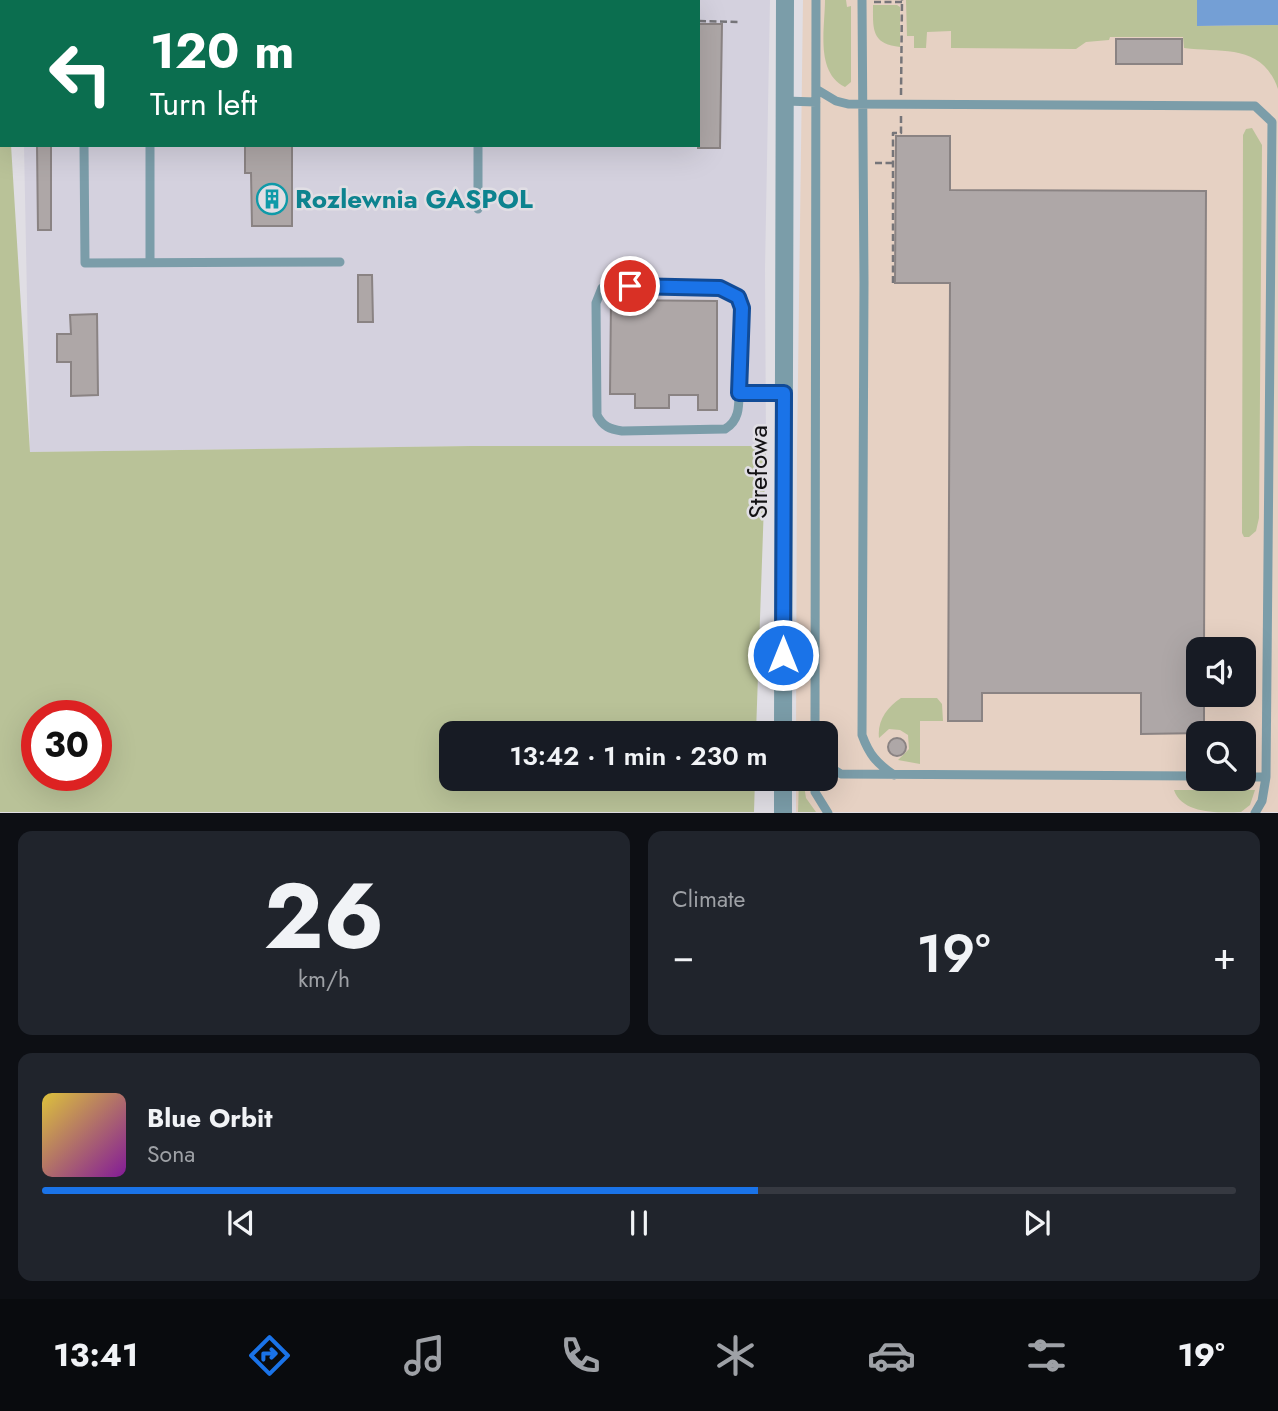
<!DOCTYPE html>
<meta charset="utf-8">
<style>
:root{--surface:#171b24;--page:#20242c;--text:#f1f3f6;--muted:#9ea1a6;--line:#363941;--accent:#1a73e8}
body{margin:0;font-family:Jost,sans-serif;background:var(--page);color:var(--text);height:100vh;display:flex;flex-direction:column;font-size:26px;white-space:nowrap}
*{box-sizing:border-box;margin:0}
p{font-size:23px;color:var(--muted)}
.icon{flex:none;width:38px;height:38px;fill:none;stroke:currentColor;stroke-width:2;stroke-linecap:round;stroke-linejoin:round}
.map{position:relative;height:813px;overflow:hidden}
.sheet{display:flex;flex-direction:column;gap:18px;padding:18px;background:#0d0f14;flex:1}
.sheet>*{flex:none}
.hud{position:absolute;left:0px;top:0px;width:700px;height:147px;box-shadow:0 7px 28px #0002;background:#0b6e4f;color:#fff;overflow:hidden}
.controls{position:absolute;left:1186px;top:637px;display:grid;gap:14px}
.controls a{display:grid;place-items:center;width:70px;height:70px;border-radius:14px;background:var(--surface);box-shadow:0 7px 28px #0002;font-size:35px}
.speed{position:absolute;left:21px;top:700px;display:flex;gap:14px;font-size:35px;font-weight:700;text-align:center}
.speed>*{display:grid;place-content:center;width:91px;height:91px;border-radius:50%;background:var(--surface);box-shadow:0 7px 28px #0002;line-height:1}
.speed .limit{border:10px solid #d22;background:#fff;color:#111}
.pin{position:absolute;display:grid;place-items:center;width:60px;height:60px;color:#fff;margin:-30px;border:4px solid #fff;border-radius:50%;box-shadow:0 2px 7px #0007}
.me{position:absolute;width:77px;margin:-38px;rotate:0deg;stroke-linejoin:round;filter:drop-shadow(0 0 5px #0008)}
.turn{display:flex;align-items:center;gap:24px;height:147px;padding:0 35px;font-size:32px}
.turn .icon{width:91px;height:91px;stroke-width:2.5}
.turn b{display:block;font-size:49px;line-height:60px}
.big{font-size:52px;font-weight:600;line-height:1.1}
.sheet .card{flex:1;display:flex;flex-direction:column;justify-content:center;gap:10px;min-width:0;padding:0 24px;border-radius:14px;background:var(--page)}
.sheet .dial{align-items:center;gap:0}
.dial b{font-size:91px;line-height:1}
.song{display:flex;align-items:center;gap:21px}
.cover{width:84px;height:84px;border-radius:10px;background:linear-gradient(135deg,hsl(50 70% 55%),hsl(290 70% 35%))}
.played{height:7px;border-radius:4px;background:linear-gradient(90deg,var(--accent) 60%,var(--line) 60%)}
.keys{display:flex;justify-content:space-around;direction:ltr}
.heat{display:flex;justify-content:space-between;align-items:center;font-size:38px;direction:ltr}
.sheet .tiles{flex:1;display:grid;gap:18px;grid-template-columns:1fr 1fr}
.card:last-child{grid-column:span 2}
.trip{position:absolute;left:439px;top:721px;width:399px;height:70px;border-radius:14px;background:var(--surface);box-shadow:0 7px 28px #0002;font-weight:600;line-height:70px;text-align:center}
.menu{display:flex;height:112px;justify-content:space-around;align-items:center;background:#090b0e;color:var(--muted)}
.menu .icon{width:49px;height:49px}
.menu .current{color:var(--accent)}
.menu b{font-size:32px;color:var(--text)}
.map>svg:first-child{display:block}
</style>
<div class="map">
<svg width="1278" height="813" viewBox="0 0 1278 813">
<rect width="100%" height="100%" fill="#e0dee4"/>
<path fill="#e6d1c3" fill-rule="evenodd" d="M803,0h475v812h-482v-33h30v-46h-30l1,-281zM1199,649h45v46h-45zM1199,733h45v46h-45z"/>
<path fill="#d4d1de" d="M22,0h748l-5,269 1,177h-296l-440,6 -6,-307h674v-143z"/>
<path fill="#b9c298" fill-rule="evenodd" d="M0,0l2,145h9l19,307 440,-6h296l-10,287h-304v46h303l-1,33h-754zM37,716h59v59h-59z
M825,0h21l1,7 4,-1v76l-6,5c-30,-15 -20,-59 -20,-87z
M906,0h291v26l81,-1v64c-16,-46 -55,-36 -94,-41l-1,-11h-73l-1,3 -23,2 -10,7 -125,-1v-17l-24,1 -1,16h-12v-12h-7z
M873,5h24l3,2v40c-29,-3 -27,-18 -27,-42z
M1252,128l10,17 -3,373 -3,13 -7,6h-5l-2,-4 1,-398 3,-6z
M901,698h36l5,6 1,17h-23v43l-22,-4 11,-11 -1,-14 -8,-5 -11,-1 -10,9c-2,-17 8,-31 22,-40z
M799,779h4l3,19 10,14h-18z
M1174,790h81l-5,15 -9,7c-27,1 -59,1 -67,-22z"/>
<path fill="#749fd5" d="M1197,0h81v25l-81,1z"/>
<path fill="#aea7a7" stroke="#8a8383" stroke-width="2" d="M698,24h24l-2,124h-22z
M1116,39h66v25h-66z
M896,136h54v54l256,1 -2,458h-5v46h5v38l-63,1v-41h-159v28h-34l2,-438h-55z
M37,145h14v85h-13z
M245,145h47v81h-40l-1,-53h-6z
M358,275h14l1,47h-15z
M611,300l106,1v109h-19v-15h-29v13h-34v-14h-25z
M97,314l1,81 -27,1v-34h-14v-28h14l-1,-19z
M888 747a9 9 0 1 1 18 0a9 9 0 1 1-18 0Z"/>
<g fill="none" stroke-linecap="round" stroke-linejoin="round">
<path stroke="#767579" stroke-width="2.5" stroke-dasharray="7 3.5" stroke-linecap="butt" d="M874,2h28
M699,21l40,1
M901,95l1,-95
M875,163h18
M893,283v-150h8v-18"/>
<path stroke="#7b9da9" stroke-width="9" d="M149,0v2
M477,0v2
M862,0l2,282 -2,453c7,19 14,28 32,40
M375,2v-2
M547,2v-2
M816,89l20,12 12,3 407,2 17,16 -6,655h-22
M785,101l31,1
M84,145l1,118 255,-1
M150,145v117
M478,145v64
M739,393c0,14 0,28 -14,36l-103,2c-12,-2 -19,-4 -25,-16l-1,-112 6,-15 6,-2 112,2c12,5 17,8 22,20l-3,85h45
M815,733l1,-733
M826,765l15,9 358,2
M815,779v13l13,21
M1255,813l7,-12 4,-24"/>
<path stroke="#7b9da9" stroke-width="18" d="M783,733l2,-733
M783,813v-34"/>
</g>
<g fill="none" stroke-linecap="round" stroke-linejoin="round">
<g stroke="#114b97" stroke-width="18">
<path id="route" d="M630,286l90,2 18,9 4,11 -3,85h45l-1,262"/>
</g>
<use href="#route" stroke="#1a73e8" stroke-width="12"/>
</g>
<defs>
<g id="building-ring" transform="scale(1.575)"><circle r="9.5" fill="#e0dee4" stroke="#0f9aa8" stroke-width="1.5"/><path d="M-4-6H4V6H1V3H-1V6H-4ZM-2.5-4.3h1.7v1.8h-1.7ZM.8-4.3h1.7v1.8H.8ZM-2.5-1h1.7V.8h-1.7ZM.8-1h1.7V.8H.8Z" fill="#0f9aa8"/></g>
</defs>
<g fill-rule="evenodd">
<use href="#building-ring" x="272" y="199"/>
</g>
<g text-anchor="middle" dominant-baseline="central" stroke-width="5" stroke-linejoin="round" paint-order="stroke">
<g font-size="26" font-weight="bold" fill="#0d838f" stroke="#e0dee4" text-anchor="start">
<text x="295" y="199">Rozlewnia GASPOL</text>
</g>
<g font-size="26" fill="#121113" stroke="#e0dee4">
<text transform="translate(758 472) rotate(-90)">Strefowa</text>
</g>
</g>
</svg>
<div class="controls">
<a><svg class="icon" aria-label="sound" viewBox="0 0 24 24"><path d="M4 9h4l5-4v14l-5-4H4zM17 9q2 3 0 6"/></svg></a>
<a><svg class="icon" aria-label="search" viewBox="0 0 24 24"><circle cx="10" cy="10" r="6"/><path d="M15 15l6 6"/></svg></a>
</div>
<div class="speed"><div class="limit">30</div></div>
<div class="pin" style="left:630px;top:286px;background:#d93025"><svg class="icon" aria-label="arrive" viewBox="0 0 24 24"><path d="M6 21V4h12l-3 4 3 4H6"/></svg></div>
<svg class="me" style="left:783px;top:655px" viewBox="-20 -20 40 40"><circle r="17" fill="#1a73e8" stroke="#fff" stroke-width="3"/><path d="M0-11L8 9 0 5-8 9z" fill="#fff"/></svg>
<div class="trip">13:42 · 1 min · 230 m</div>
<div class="hud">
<div class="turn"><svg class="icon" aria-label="left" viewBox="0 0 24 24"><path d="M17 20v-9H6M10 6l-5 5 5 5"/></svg><div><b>120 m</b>Turn left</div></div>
</div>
</div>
<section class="sheet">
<div class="tiles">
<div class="card dial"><b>26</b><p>km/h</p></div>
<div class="card"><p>Climate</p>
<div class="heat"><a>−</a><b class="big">19°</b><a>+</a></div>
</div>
<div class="card">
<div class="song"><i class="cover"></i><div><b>Blue Orbit</b><p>Sona</p></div></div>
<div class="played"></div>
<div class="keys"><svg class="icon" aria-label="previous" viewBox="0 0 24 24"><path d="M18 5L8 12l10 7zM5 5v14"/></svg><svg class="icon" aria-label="pause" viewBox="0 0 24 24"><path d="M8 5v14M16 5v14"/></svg><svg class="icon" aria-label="next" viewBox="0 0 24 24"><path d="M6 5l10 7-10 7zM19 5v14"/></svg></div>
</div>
</div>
</section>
<nav class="menu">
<b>13:41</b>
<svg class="icon current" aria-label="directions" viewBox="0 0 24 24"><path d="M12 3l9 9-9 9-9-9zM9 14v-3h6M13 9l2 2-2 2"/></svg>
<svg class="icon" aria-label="music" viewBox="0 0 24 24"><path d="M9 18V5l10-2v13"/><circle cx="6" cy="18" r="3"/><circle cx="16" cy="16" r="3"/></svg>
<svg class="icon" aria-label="phone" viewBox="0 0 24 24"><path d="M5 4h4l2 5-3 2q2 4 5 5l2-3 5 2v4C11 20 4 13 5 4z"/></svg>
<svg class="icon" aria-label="climate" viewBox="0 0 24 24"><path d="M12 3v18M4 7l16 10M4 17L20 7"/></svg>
<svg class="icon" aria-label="car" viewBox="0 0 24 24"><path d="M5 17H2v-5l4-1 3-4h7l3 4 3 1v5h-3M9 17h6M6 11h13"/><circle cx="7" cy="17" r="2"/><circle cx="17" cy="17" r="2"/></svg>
<svg class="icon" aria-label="filters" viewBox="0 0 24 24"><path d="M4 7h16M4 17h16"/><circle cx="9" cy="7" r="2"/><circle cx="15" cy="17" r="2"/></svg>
<b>19°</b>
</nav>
